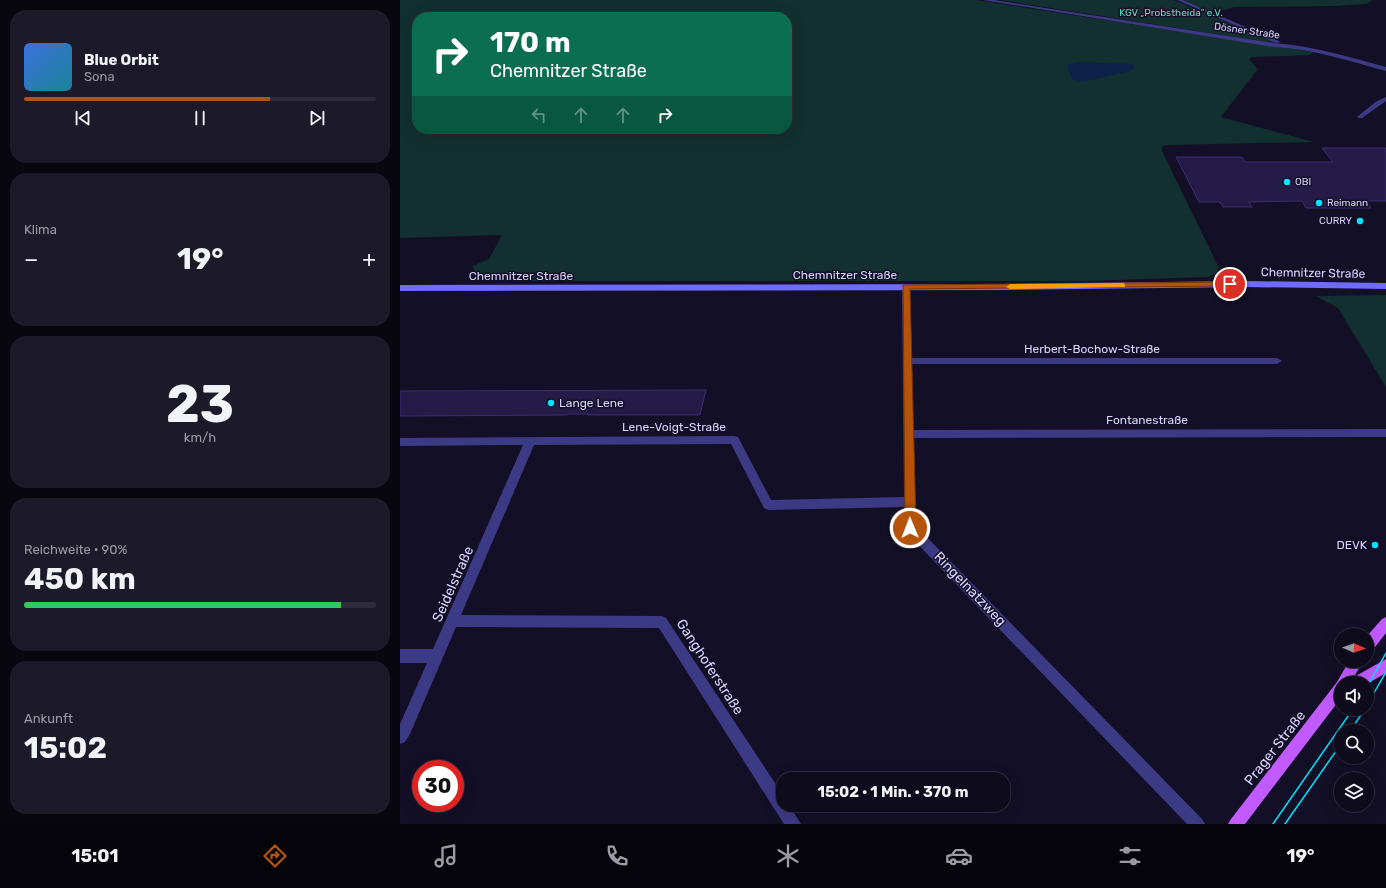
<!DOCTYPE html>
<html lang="de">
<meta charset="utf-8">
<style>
:root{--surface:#0e0b1c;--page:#1c1929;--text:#f1f3f6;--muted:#9b9ba3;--line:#2e2b3b;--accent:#b45309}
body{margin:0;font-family:Rubik,sans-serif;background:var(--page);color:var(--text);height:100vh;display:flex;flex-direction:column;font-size:15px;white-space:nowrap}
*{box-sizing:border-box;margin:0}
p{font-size:13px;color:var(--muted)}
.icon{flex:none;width:22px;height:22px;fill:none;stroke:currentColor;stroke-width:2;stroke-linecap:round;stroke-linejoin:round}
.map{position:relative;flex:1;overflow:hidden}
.panel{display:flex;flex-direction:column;gap:10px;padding:10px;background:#08060f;width:400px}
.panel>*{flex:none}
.banner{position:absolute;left:12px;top:12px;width:380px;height:122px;border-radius:16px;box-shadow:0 4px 16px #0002,0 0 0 1px var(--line);background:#0b6e4f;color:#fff;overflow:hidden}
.needle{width:26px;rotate:92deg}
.buttons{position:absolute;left:934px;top:628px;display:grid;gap:8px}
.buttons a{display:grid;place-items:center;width:40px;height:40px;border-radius:50%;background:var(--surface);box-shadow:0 4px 16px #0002,0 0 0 1px var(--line);font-size:20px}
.speed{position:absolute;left:12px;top:760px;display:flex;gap:8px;font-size:20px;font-weight:700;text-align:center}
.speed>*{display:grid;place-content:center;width:52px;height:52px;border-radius:50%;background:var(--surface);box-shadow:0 4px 16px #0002,0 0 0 1px var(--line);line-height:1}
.speed .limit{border:6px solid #d22;background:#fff;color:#111}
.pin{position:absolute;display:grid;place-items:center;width:34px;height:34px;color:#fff;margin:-17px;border:2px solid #fff;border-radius:50%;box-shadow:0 1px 4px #0007}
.me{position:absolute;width:44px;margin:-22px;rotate:359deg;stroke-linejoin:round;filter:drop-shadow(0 0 3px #0008)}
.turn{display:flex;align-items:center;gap:14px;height:84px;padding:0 12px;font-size:18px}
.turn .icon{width:52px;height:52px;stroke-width:2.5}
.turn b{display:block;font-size:28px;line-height:34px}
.lanes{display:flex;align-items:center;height:38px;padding:0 12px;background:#0003;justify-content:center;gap:20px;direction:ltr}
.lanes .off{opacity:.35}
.big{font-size:30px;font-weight:700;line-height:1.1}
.panel .tile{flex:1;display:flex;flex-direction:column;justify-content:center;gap:6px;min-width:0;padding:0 14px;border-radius:16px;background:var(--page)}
.panel .dial{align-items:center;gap:0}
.dial b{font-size:52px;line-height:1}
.song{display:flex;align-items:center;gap:12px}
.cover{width:48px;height:48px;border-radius:6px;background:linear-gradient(135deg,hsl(220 70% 55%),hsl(190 70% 35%))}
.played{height:4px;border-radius:2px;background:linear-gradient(90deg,var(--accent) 70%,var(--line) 70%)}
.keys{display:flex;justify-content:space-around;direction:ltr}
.heat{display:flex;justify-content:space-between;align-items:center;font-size:22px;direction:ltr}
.charge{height:6px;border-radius:3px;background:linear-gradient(90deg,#34c759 90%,var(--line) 0)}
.trip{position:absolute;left:376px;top:772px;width:234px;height:40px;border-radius:16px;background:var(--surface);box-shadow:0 4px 16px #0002,0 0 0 1px var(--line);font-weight:700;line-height:40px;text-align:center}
.dock{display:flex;height:64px;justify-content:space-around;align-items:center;background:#06040b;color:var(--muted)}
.dock .icon{width:28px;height:28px}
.dock .on{color:var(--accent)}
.dock b{font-size:18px;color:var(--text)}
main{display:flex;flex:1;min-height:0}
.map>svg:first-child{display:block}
</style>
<main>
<section class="panel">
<div class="tile">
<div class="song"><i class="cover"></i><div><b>Blue Orbit</b><p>Sona</p></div></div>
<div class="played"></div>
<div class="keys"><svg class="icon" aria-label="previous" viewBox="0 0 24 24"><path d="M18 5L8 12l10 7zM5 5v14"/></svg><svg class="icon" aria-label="pause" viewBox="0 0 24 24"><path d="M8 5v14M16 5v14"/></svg><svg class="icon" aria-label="next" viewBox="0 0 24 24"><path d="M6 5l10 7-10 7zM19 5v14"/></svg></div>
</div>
<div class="tile"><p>Klima</p>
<div class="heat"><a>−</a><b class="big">19°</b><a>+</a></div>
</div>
<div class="tile dial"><b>23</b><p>km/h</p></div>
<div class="tile"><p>Reichweite · 90%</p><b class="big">450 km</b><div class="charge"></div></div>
<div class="tile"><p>Ankunft</p><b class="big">15:02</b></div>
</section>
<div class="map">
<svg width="986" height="824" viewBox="0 0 986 824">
<rect width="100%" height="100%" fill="#130f26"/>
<path fill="#12302f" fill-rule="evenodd" d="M0,0h576l310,48 27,4 -3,3 -58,2 -3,2 7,8 1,3 -36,47 93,25 -145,3 -6,1 -2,3 58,119 -2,5 -9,4 -123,4h-604l-9,-15 17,-7 13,-24 -102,3zM17,17h370v112h-370z
M600,0h174l100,42v1z
M783,0h189l-5,4 -33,2 -100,1 -20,6z
M986,295v92l-48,-79 -22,-12z"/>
<path fill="#0c2248" d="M680,62l52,2 3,4 -5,3 -47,11 -11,-3 -4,-11v-4z"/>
<path fill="#241b47" stroke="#3b2d73" d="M922,148h64v53h-21l6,7h-65l-4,-7 -53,1 3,5h-29l-3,-5h-21l-23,-45h66l3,5h88z
M306,390l-6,25h-112v-1h-20l-1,1 -167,1v-25z"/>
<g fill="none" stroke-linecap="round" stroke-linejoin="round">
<path fill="#3d3a85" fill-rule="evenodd" d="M583,0h11l280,43c39,3 75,14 112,24v4c-37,-10 -73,-22 -112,-24z
M777,0h6l98,42 -5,1z
M986,97v4l-24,17h-4v-2l19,-15z
M506,284l4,3 2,71h365l5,3 -5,3h-365l1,66 473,-1v8l-472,1 2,88 286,293 3,5h-18l-281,-292 -2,-4v-21l-136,3 -4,-2 -33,-64 -197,1 -73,170 201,1 4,2 117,177v10h6l12,19h-17l-125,-196 -203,-1 -46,107 -5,8 -5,2v-20l27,-61h-27v-14h33l90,-204 -123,1v-8l334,-2 4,1 33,63 133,-3 -2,-210z"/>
<path fill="#6f6bff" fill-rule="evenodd" d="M845,281l141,2v6l-141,-2 -239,3 -606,1v-6l606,-1z"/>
<path fill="#c25bff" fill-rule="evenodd" d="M986,617v16l-14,18 -5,1v-16l15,-17z
M986,659v14l-19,11 -26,-1v15l-96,126h-17l3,-5 106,-137 12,-21h14l-9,16z"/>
<path stroke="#00e5ff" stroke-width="1.5" d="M967,687l19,-34
M967,705l19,-33
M950,731l15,-22
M873,824l80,-115
M885,824l56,-80"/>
</g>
<path fill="#b45309" stroke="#753606" d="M830,282l4,2 -1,2 -323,3 6,239 -2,4 -4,1 -3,-1 -2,-4 -2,-243z"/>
<path fill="#f59e0b" d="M723,283l2,1v3l-115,2 -4,-2 4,-3z"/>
<g fill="#00e5ff" stroke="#130f26" stroke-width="1.5">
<circle cx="887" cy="182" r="4"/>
<circle cx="919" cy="203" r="4"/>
<circle cx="960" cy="221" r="4"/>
<circle cx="151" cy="403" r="4"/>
<circle cx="975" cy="545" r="4"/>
</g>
<g text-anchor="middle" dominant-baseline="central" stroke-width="3" stroke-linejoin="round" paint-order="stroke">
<g font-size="10" fill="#5fe0c0" stroke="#130f26">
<text x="771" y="13">KGV „Probstheida“ e.V.</text>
</g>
<g font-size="10" fill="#d9d4ff" stroke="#130f26">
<text transform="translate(847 31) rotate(8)">Dösner Straße</text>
</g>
<g font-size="10" fill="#d9d4ff" stroke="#130f26" text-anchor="start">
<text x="895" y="182">OBI</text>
<text x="927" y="203">Reimann</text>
<text x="952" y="221" text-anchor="end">CURRY</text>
</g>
<g font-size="12" fill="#d9d4ff" stroke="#130f26">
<text transform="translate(913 273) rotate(1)">Chemnitzer Straße</text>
<text x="445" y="275">Chemnitzer Straße</text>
<text x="121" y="276">Chemnitzer Straße</text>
<text x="692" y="349">Herbert-Bochow-Straße</text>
<text x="747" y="420">Fontanestraße</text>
<text x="274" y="427">Lene-Voigt-Straße</text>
</g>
<g font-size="12" fill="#d9d4ff" stroke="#130f26" text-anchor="start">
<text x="159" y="403">Lange Lene</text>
<text x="967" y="545" text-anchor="end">DEVK</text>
</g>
<g font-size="14" fill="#d9d4ff" stroke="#130f26">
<text transform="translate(53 584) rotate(-66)">Seidelstraße</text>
<text transform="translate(570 589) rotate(46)">Ringelnatzweg</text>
<text transform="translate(310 667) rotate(57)">Ganghoferstraße</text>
<text transform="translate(875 748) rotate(-52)">Prager Straße</text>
</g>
</g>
</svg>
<div class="buttons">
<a><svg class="needle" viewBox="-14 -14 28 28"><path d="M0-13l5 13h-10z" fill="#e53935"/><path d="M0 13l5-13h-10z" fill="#9b9ba3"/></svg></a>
<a><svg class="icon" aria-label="sound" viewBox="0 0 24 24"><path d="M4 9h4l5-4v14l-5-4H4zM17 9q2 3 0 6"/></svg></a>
<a><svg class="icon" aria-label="search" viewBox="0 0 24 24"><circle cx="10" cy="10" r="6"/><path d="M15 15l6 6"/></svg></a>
<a><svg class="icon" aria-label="layers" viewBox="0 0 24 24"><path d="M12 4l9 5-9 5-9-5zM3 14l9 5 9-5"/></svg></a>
</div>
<div class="speed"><div class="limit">30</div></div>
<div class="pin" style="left:830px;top:284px;background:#d93025"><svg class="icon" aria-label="arrive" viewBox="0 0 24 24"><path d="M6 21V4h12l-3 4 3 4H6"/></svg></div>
<svg class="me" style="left:510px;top:528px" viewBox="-20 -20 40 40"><circle r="17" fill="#b45309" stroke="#fff" stroke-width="3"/><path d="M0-11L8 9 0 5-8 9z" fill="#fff"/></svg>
<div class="trip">15:02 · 1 Min. · 370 m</div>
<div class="banner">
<div class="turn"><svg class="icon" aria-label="right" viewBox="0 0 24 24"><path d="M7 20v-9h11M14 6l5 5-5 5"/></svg><div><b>170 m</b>Chemnitzer Straße</div></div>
<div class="lanes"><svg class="icon off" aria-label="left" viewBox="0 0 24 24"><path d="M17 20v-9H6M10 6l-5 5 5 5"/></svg><svg class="icon off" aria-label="ahead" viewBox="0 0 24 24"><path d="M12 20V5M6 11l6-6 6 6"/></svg><svg class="icon off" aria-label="ahead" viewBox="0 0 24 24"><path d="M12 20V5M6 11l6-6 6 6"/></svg><svg class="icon" aria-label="right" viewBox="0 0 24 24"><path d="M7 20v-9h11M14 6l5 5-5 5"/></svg></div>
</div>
</div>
</main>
<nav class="dock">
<b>15:01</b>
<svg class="icon on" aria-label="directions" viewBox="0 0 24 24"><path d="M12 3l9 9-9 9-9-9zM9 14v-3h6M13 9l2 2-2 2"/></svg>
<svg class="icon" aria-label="music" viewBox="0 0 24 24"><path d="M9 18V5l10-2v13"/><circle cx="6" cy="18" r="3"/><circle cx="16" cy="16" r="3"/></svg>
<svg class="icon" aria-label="phone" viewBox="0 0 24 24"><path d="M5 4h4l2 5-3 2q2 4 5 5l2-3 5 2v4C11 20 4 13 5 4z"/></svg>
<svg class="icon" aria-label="climate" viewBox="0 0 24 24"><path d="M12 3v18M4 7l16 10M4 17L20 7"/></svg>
<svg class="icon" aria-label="car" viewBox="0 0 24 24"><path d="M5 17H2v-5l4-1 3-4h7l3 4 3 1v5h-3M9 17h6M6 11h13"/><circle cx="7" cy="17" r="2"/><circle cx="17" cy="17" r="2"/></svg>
<svg class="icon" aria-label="filters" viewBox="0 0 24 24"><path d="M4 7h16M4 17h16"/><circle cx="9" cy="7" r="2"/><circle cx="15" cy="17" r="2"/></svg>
<b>19°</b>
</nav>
